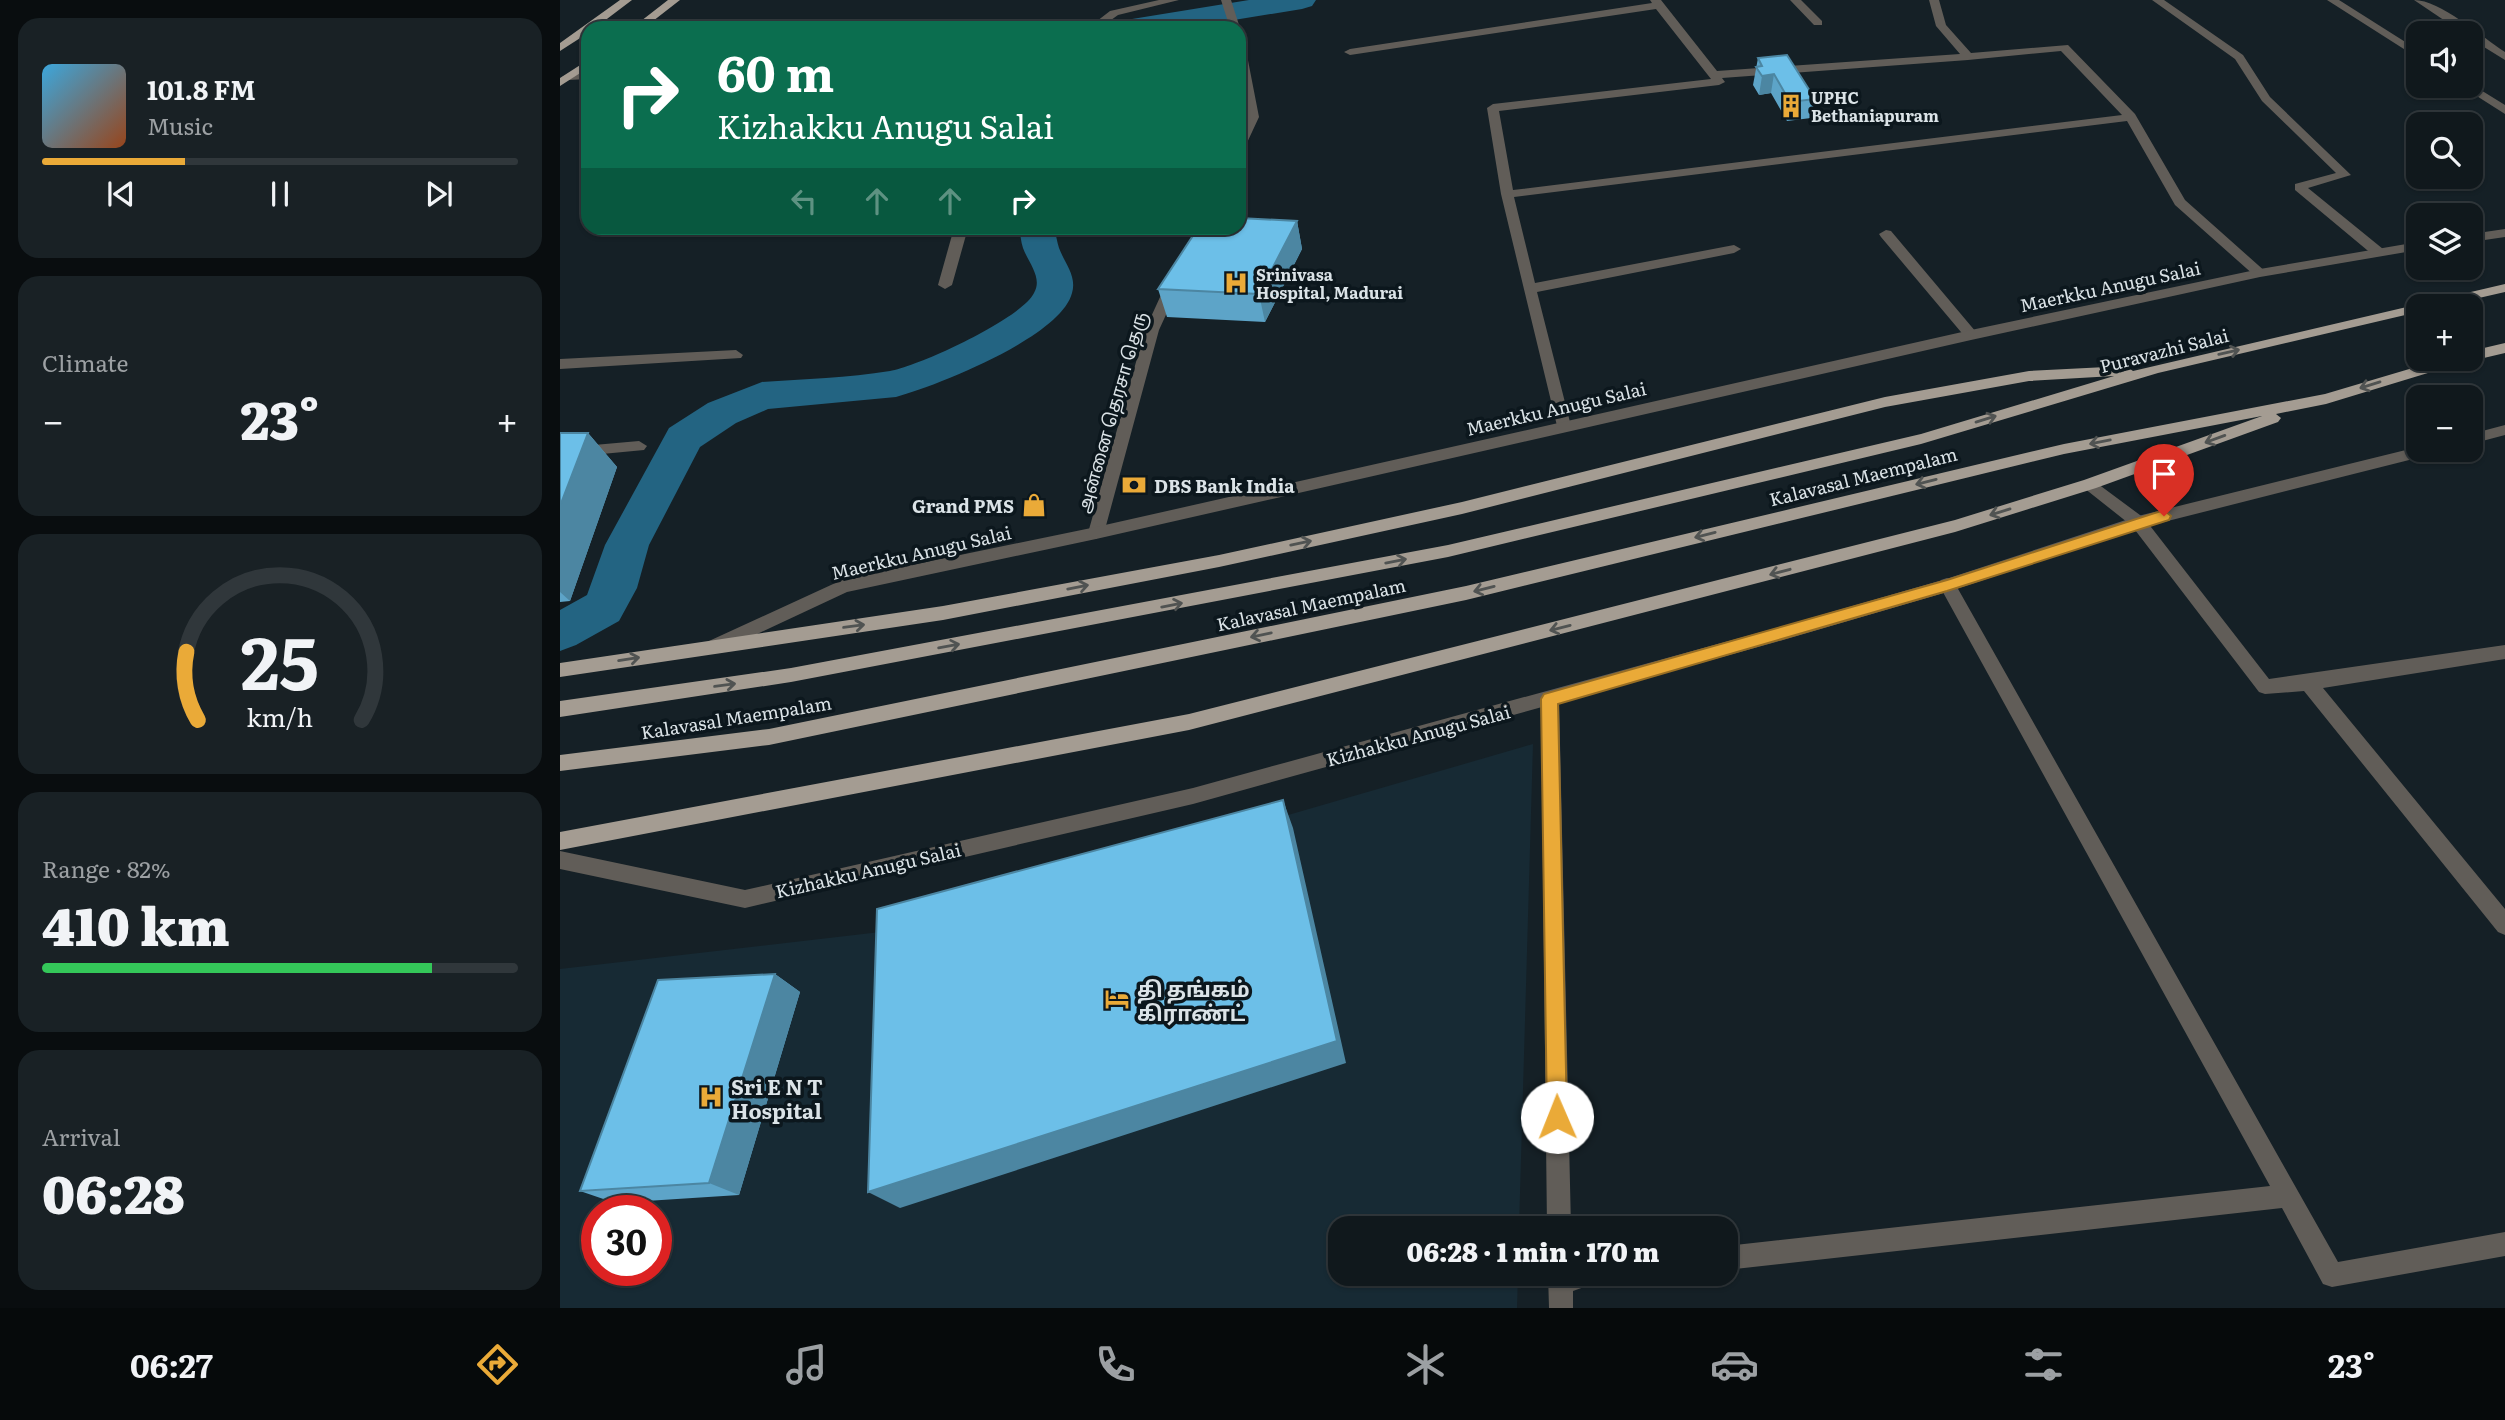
<!DOCTYPE html>
<meta charset="utf-8">
<style>
:root{--surface:#10181c;--page:#192125;--text:#f1f3f6;--muted:#9ca0a3;--line:#30373b;--accent:#eaaa38}
body{margin:0;font-family:Literata,"Noto Sans Tamil",serif;background:var(--page);color:var(--text);height:100vh;display:flex;flex-direction:column;font-size:26px;white-space:nowrap}
*{box-sizing:border-box;margin:0}
p{font-size:23px;color:var(--muted)}
.icon{flex:none;width:38px;height:38px;fill:none;stroke:currentColor;stroke-width:2;stroke-linecap:round;stroke-linejoin:round}
.map{position:relative;flex:1;overflow:hidden}
.side{display:flex;flex-direction:column;gap:18px;padding:18px;background:#090d0f;width:560px}
.side>*{flex:none}
.banner{position:absolute;left:21px;top:21px;width:665px;height:214px;border-radius:21px;box-shadow:0 2px 5px #0004,0 0 0 2px var(--line);background:#0b6e4f;color:#fff;overflow:hidden}
.tools{position:absolute;left:1846px;top:21px;display:grid;gap:14px}
.tools a{display:grid;place-items:center;width:77px;height:77px;border-radius:14px;background:var(--surface);box-shadow:0 2px 5px #0004,0 0 0 2px var(--line);font-size:35px}
.speed{position:absolute;left:21px;top:1195px;display:flex;gap:14px;font-size:35px;font-weight:700;text-align:center}
.speed>*{display:grid;place-content:center;width:91px;height:91px;border-radius:50%;background:var(--surface);box-shadow:0 2px 5px #0004,0 0 0 2px var(--line);line-height:1}
.speed .limit{border:10px solid #d22;background:#fff;color:#111}
.pin{position:absolute;display:grid;place-items:center;width:60px;height:60px;color:#fff;margin:-72px -30px;border-radius:50% 50% 50% 0;rotate:-45deg;box-shadow:0 0 7px #0007}
.pin .icon{rotate:45deg}
.me{position:absolute;width:77px;margin:-38px;rotate:359deg;stroke-linejoin:round;filter:drop-shadow(0 0 5px #0008)}
.turn{display:flex;align-items:center;gap:24px;height:147px;padding:0 21px;font-size:32px}
.turn .icon{width:91px;height:91px;stroke-width:2.5}
.turn b{display:block;font-size:49px;line-height:60px}
.lanes{display:flex;align-items:center;height:66px;padding:0 21px;background:#0003;justify-content:center;gap:35px;direction:ltr}
.lanes .off{opacity:.35}
.big{font-size:52px;font-weight:800;line-height:1.1}
.side .card{flex:1;display:flex;flex-direction:column;justify-content:center;gap:10px;min-width:0;padding:0 24px;border-radius:21px;background:var(--page)}
.side .dial{align-items:center;gap:0}
.dial svg{height:182px;overflow:visible;fill:none;stroke:var(--line);stroke-width:7;stroke-linecap:round;text-anchor:middle}
.dial text{fill:var(--text);stroke:none}
.song{display:flex;align-items:center;gap:21px}
.cover{width:84px;height:84px;border-radius:10px;background:linear-gradient(135deg,hsl(200 70% 55%),hsl(20 70% 35%))}
.played{height:7px;border-radius:4px;background:linear-gradient(90deg,var(--accent) 30%,var(--line) 30%)}
.keys{display:flex;justify-content:space-around;direction:ltr}
.heat{display:flex;justify-content:space-between;align-items:center;font-size:38px;direction:ltr}
.charge{height:10px;border-radius:5px;background:linear-gradient(90deg,#34c759 82%,var(--line) 0)}
.trip{position:absolute;left:768px;top:1216px;width:410px;height:70px;border-radius:21px;background:var(--surface);box-shadow:0 2px 5px #0004,0 0 0 2px var(--line);font-weight:800;line-height:70px;text-align:center}
.tab-bar{display:flex;height:112px;justify-content:space-around;align-items:center;background:#060a0b;color:var(--muted)}
.tab-bar .icon{width:49px;height:49px}
.tab-bar .current{color:var(--accent)}
.tab-bar b{font-size:32px;color:var(--text)}
main{display:flex;flex:1;min-height:0}
.map>svg:first-child{display:block}
</style>
<main>
<section class="side">
<div class="card">
<div class="song"><i class="cover"></i><div><b>101.8 FM</b><p>Music</p></div></div>
<div class="played"></div>
<div class="keys"><svg class="icon" aria-label="previous" viewBox="0 0 24 24"><path d="M18 5L8 12l10 7zM5 5v14"/></svg><svg class="icon" aria-label="pause" viewBox="0 0 24 24"><path d="M8 5v14M16 5v14"/></svg><svg class="icon" aria-label="next" viewBox="0 0 24 24"><path d="M6 5l10 7-10 7zM19 5v14"/></svg></div>
</div>
<div class="card"><p>Climate</p>
<div class="heat"><a>−</a><b class="big">23°</b><a>+</a></div>
</div>
<div class="card dial"><svg viewBox="0 0 100 80">
<path d="M14 69A42 42 0 1 1 86 69"/>
<path d="M14 69A42 42 0 0 1 9 39" stroke="#eaaa38"/>
<text x="50" y="56" font-size="32" font-weight="700">25</text>
<text x="50" y="72" font-size="11">km/h</text>
</svg></div>
<div class="card"><p>Range · 82%</p><b class="big">410 km</b><div class="charge"></div></div>
<div class="card"><p>Arrival</p><b class="big">06:28</b></div>
</section>
<div class="map">
<svg width="1945" height="1308" viewBox="0 0 1945 1308">
<rect width="100%" height="100%" fill="#152026"/>
<path fill="#172a34" fill-rule="evenodd" d="M973,744l-14,484h-179v46h178l-1,34h-957v-339l329,-38zM37,1211h59v59h-59z"/>
<g fill="none" stroke-linecap="round" stroke-linejoin="round">
<path fill="#236482" fill-rule="evenodd" d="M689,0h67l-4,6 -10,3 -117,19h-68l5,-6 10,-3z
M460,228h34c2,6 3,14 5,20 6,16 18,28 13,45 -11,44 -136,93 -176,104l-128,12 -32,14 -36,24 -51,98 -12,43 -18,33 -43,24 -16,6v-41l27,-15 18,-50 64,-117 39,-25 54,-21c42,-3 86,-4 128,-11 29,-5 131,-52 144,-78 9,-15 -6,-31 -11,-45 -2,-6 -3,-14 -3,-20z"/>
<path fill="#615d58" fill-rule="evenodd" d="M79,441l8,5 -3,4 -84,8v-10z"/>
<path fill="#615d58" fill-rule="evenodd" d="M599,0h20l-61,15 -18,13h-12l22,-17z
M661,0h10l9,28 -1,2 -9,-2z
M1090,0h11l56,71 243,-17 -24,-28 -7,-26h10l7,25 25,28 97,-8 67,69 50,86 82,73 -2,3h-10l-80,-71 -48,-84 -613,76 21,86 199,-38 7,4 -7,4 -197,39 34,134 -3,4h-10l-57,-236 -14,-86 6,-4 218,-25 -55,-70 -306,46 -6,-3 6,-3 302,-46zM1501,51l61,64 -609,75 -14,-79 220,-26 6,-3 -3,-4 246,-18z
M1230,0h11l21,21v4h-8z
M1592,0h12l79,55 27,42 81,78 -43,13 75,61v6h-10l-78,-65v-6l41,-11 -74,-72 -27,-42z
M1767,0h12l79,50v8z
M1854,0c26,0 68,37 91,52v8l-34,-21v-6h-8z
M679,42l6,3 14,72 -14,30 -6,4v-17l8,-17 -8,-43z
M28,73v6l-20,1 -6,-3 6,-3z
M1911,84l34,21v9l-44,-28h10z
M394,228h14l-16,57 -7,4 -7,-4z
M1326,230l5,1 85,101v6h-10l-85,-101 -2,-3z
M613,280l7,4 -21,46 -55,203 -8,6 -8,-6 57,-203 21,-46z
M176,350l7,5 -2,3 -181,11v-10z
M1530,478l54,40 125,161 236,-34v14l-182,29 182,221v26l-7,-3 -194,-241 -39,3 -6,-2 -127,-166 -48,-38 -2,-4z
M1387,578l6,2 385,682 167,-30v24l-173,31 -9,-3 -41,-76 -556,62v-24l544,-60 -331,-601 2,-5z
M990,692l6,2 3,5 12,529h-24l-6,-529 3,-5z
M988,1274h54l-4,8 -25,9v17h-24z"/>
<path fill="#615d58" fill-rule="evenodd" d="M1945,229v8l-34,5v-8z
M1858,242v8l-158,27 -289,63 -875,199 -249,53 -126,59h-12l-3,-5 3,-5 135,-62 252,-52 875,-197 289,-61z
M1945,425v10l-34,9v-10z
M1858,447v3h19l-8,5 -289,73 -193,64 -171,50 -583,162 -448,104 -185,-39v-18l185,39 448,-102 583,-160 170,-49 192,-63z"/>
<path fill="#a49c92" fill-rule="evenodd" d="M60,0h12l-37,28h-7v5l-28,18v-8z
M108,0h12l-36,28h-12z
M28,60v8l-28,18v-8z
M1945,284v8l-61,14h-26v6l-260,61 -237,71 -473,113 -657,125 -231,35v-16l231,-33 657,-123 473,-111 193,-58 -85,5 -144,26 -423,107 -243,53 -276,53 -383,57v-14l383,-57 276,-51 243,-53 423,-105 144,-26 97,-5 7,5z
M1945,343v10l-34,8 -5,-2 -2,3 -138,42 -50,10 5,4 -3,4 -182,66 -141,44 -766,198 -629,120v-18l629,-118 766,-194 129,-40 178,-64 -198,38 -598,146 -697,145 -209,26v-16l209,-26 697,-143 598,-142 261,-50 118,-35h28v-8z"/>
</g>
<path fill="#5da4c8" d="M1198,58l57,41 -4,19 -24,3 -16,-28 -12,2 -6,-10z
M737,221l5,28 -37,73 -98,-5 -9,-28z
M0,433h28l29,34 -47,134 -10,1z
M215,974l25,18 -61,203 -124,8 -35,-12z"/>
<path fill="#4c86a2" d="M1214,74l-3,19 -12,2 3,-19z
M737,221l5,28 -37,73 -6,-28z
M28,433l29,34 -47,134 -10,-9v-86z
M723,800l10,28 53,235 -446,145 -32,-16z
M215,974l25,18 -61,203 -30,-12z"/>
<path fill="#6cbfe8" stroke="#4c86a2" stroke-width="2" d="M1227,55l28,44 -25,3 -16,-28 -12,2 -6,-9 6,-1 -4,-8z
M679,218l58,3 -38,73 -101,-5 40,-61h41z
M0,433h28l-28,73z
M723,800l54,241 -469,151 9,-283z
M215,974l-66,209 -129,8 78,-211z"/>
<defs><path id="oneway-shaft" d="M-6 0H5M1.5-3L5.5 0L1.5 3" fill="none" stroke-width="1.6" stroke-linecap="round" stroke-linejoin="round" transform="scale(1.75)"/></defs>
<g stroke="#505352">
<use href="#oneway-shaft" transform="translate(1669 352) rotate(-13)"/>
<use href="#oneway-shaft" transform="translate(1810 385) rotate(163)"/>
<use href="#oneway-shaft" transform="translate(1426 419) rotate(-17)"/>
<use href="#oneway-shaft" transform="translate(1655 439) rotate(160)"/>
<use href="#oneway-shaft" transform="translate(1540 442) rotate(169)"/>
<use href="#oneway-shaft" transform="translate(1366 482) rotate(166)"/>
<use href="#oneway-shaft" transform="translate(1440 512) rotate(163)"/>
<use href="#oneway-shaft" transform="translate(1145 535) rotate(166)"/>
<use href="#oneway-shaft" transform="translate(741 543) rotate(-12)"/>
<use href="#oneway-shaft" transform="translate(836 561) rotate(-11)"/>
<use href="#oneway-shaft" transform="translate(1220 572) rotate(165)"/>
<use href="#oneway-shaft" transform="translate(518 587) rotate(-11)"/>
<use href="#oneway-shaft" transform="translate(924 589) rotate(166)"/>
<use href="#oneway-shaft" transform="translate(612 605) rotate(-11)"/>
<use href="#oneway-shaft" transform="translate(294 626) rotate(-8)"/>
<use href="#oneway-shaft" transform="translate(1000 628) rotate(166)"/>
<use href="#oneway-shaft" transform="translate(701 635) rotate(168)"/>
<use href="#oneway-shaft" transform="translate(389 646) rotate(-10)"/>
<use href="#oneway-shaft" transform="translate(69 659) rotate(-9)"/>
<use href="#oneway-shaft" transform="translate(165 685) rotate(-8)"/>
</g>
<path fill="#eaaa38" stroke="#986e24" stroke-width="2" d="M1604,510l7,6 -2,4 -222,71 -389,113 9,413 -3,7 -7,3 -7,-3 -3,-7 -6,-418 3,-5 403,-114z"/>
<defs>
<g id="building-bare" transform="scale(1.89)"><path d="M-4-6H4V6H1V3H-1V6H-4ZM-2.5-4.3h1.7v1.8h-1.7ZM.8-4.3h1.7v1.8H.8ZM-2.5-1h1.7V.8h-1.7ZM.8-1h1.7V.8H.8Z" fill="#eaaa38" stroke="#0c171d" stroke-width="2.5" paint-order="stroke"/></g>
<g id="hospital-bare" transform="scale(1.89)"><path d="M-5-5h3v3.5h4V-5h3V5h-3V1.5h-4V5h-3Z" fill="#eaaa38" stroke="#0c171d" stroke-width="2.5" paint-order="stroke"/></g>
<g id="bank-bare" transform="scale(1.89)"><path d="M-6-4H6V4H-6ZM0-2.3a2.3 2.3 0 1 0 0 4.6a2.3 2.3 0 1 0 0-4.6Z" fill="#eaaa38" stroke="#0c171d" stroke-width="2.5" paint-order="stroke"/></g>
<g id="shop-bare" transform="scale(1.89)"><path d="M-5-2.5h2.3a2.7 3.5 0 0 1 5.4 0H5L5.5 6h-11ZM-1.5-2.5h3a1.5 2.3 0 0 0-3 0Z" fill="#eaaa38" stroke="#0c171d" stroke-width="2.5" paint-order="stroke"/></g>
<g id="hotel-bare" transform="scale(1.89)"><path d="M-6-4.5h1.5V1H6V5H4.5V3h-9V5H-6ZM-4 0a1.8 1.8 0 1 1 3.6 0ZM.5 0V-2.5h3Q6-2.5 6 0Z" fill="#eaaa38" stroke="#0c171d" stroke-width="2.5" paint-order="stroke"/></g>
</defs>
<g fill-rule="evenodd">
<use href="#building-bare" x="1231" y="106"/>
<use href="#hospital-bare" x="676" y="283"/>
<use href="#bank-bare" x="574" y="485"/>
<use href="#shop-bare" x="474" y="505"/>
<use href="#hotel-bare" x="557" y="999"/>
<use href="#hospital-bare" x="151" y="1097"/>
</g>
<g text-anchor="middle" dominant-baseline="central" stroke-width="7" stroke-linejoin="round" paint-order="stroke">
<g font-size="16" font-weight="bold" fill="#dbe3e7" stroke="#0c171d" text-anchor="start">
<text x="1251" y="97">UPHC<tspan x="1251" dy="18">Bethaniapuram</tspan></text>
<text x="696" y="274">Srinivasa<tspan x="696" dy="18">Hospital, Madurai</tspan></text>
</g>
<g font-size="18" fill="#dbe3e7" stroke="#0c171d">
<text transform="translate(1550 286) rotate(-12)">Maerkku Anugu Salai</text>
<text transform="translate(1604 350) rotate(-14)">Puravazhi Salai</text>
<text transform="translate(996 408) rotate(-13)">Maerkku Anugu Salai</text>
<text transform="translate(551 412) rotate(-74)">அன்னை தெரசா தெரு</text>
<text transform="translate(1303 476) rotate(-14)">Kalavasal Maempalam</text>
<text transform="translate(361 552) rotate(-13)">Maerkku Anugu Salai</text>
<text transform="translate(751 604) rotate(-12)">Kalavasal Maempalam</text>
<text transform="translate(176 717) rotate(-9)">Kalavasal Maempalam</text>
<text transform="translate(858 735) rotate(-15)">Kizhakku Anugu Salai</text>
<text transform="translate(308 870) rotate(-13)">Kizhakku Anugu Salai</text>
</g>
<g font-size="18" font-weight="bold" fill="#dbe3e7" stroke="#0c171d" text-anchor="start">
<text x="594" y="485">DBS Bank India</text>
<text x="454" y="505" text-anchor="end">Grand PMS</text>
</g>
<g font-size="21" font-weight="bold" fill="#dbe3e7" stroke="#0c171d" text-anchor="start">
<text x="577" y="987">தி தங்கம்<tspan x="577" dy="24">கிராண்ட்</tspan></text>
<text x="171" y="1085">Sri E N T<tspan x="171" dy="24">Hospital</tspan></text>
</g>
</g>
</svg>
<div class="tools">
<a><svg class="icon" aria-label="sound" viewBox="0 0 24 24"><path d="M4 9h4l5-4v14l-5-4H4zM17 9q2 3 0 6"/></svg></a>
<a><svg class="icon" aria-label="search" viewBox="0 0 24 24"><circle cx="10" cy="10" r="6"/><path d="M15 15l6 6"/></svg></a>
<a><svg class="icon" aria-label="layers" viewBox="0 0 24 24"><path d="M12 4l9 5-9 5-9-5zM3 14l9 5 9-5"/></svg></a>
<a>+</a>
<a>−</a>
</div>
<div class="speed"><div class="limit">30</div></div>
<div class="pin" style="left:1604px;top:516px;background:#d93025"><svg class="icon" aria-label="arrive" viewBox="0 0 24 24"><path d="M6 21V4h12l-3 4 3 4H6"/></svg></div>
<svg class="me" style="left:997px;top:1117px" viewBox="-20 -20 40 40"><circle r="19" fill="#fff"/><path d="M0-13L10 11 0 6-10 11z" fill="#eaaa38"/></svg>
<div class="trip">06:28 · 1 min · 170 m</div>
<div class="banner">
<div class="turn"><svg class="icon" aria-label="right" viewBox="0 0 24 24"><path d="M7 20v-9h11M14 6l5 5-5 5"/></svg><div><b>60 m</b>Kizhakku Anugu Salai</div></div>
<div class="lanes"><svg class="icon off" aria-label="left" viewBox="0 0 24 24"><path d="M17 20v-9H6M10 6l-5 5 5 5"/></svg><svg class="icon off" aria-label="ahead" viewBox="0 0 24 24"><path d="M12 20V5M6 11l6-6 6 6"/></svg><svg class="icon off" aria-label="ahead" viewBox="0 0 24 24"><path d="M12 20V5M6 11l6-6 6 6"/></svg><svg class="icon" aria-label="right" viewBox="0 0 24 24"><path d="M7 20v-9h11M14 6l5 5-5 5"/></svg></div>
</div>
</div>
</main>
<nav class="tab-bar">
<b>06:27</b>
<svg class="icon current" aria-label="directions" viewBox="0 0 24 24"><path d="M12 3l9 9-9 9-9-9zM9 14v-3h6M13 9l2 2-2 2"/></svg>
<svg class="icon" aria-label="music" viewBox="0 0 24 24"><path d="M9 18V5l10-2v13"/><circle cx="6" cy="18" r="3"/><circle cx="16" cy="16" r="3"/></svg>
<svg class="icon" aria-label="phone" viewBox="0 0 24 24"><path d="M5 4h4l2 5-3 2q2 4 5 5l2-3 5 2v4C11 20 4 13 5 4z"/></svg>
<svg class="icon" aria-label="climate" viewBox="0 0 24 24"><path d="M12 3v18M4 7l16 10M4 17L20 7"/></svg>
<svg class="icon" aria-label="car" viewBox="0 0 24 24"><path d="M5 17H2v-5l4-1 3-4h7l3 4 3 1v5h-3M9 17h6M6 11h13"/><circle cx="7" cy="17" r="2"/><circle cx="17" cy="17" r="2"/></svg>
<svg class="icon" aria-label="filters" viewBox="0 0 24 24"><path d="M4 7h16M4 17h16"/><circle cx="9" cy="7" r="2"/><circle cx="15" cy="17" r="2"/></svg>
<b>23°</b>
</nav>
